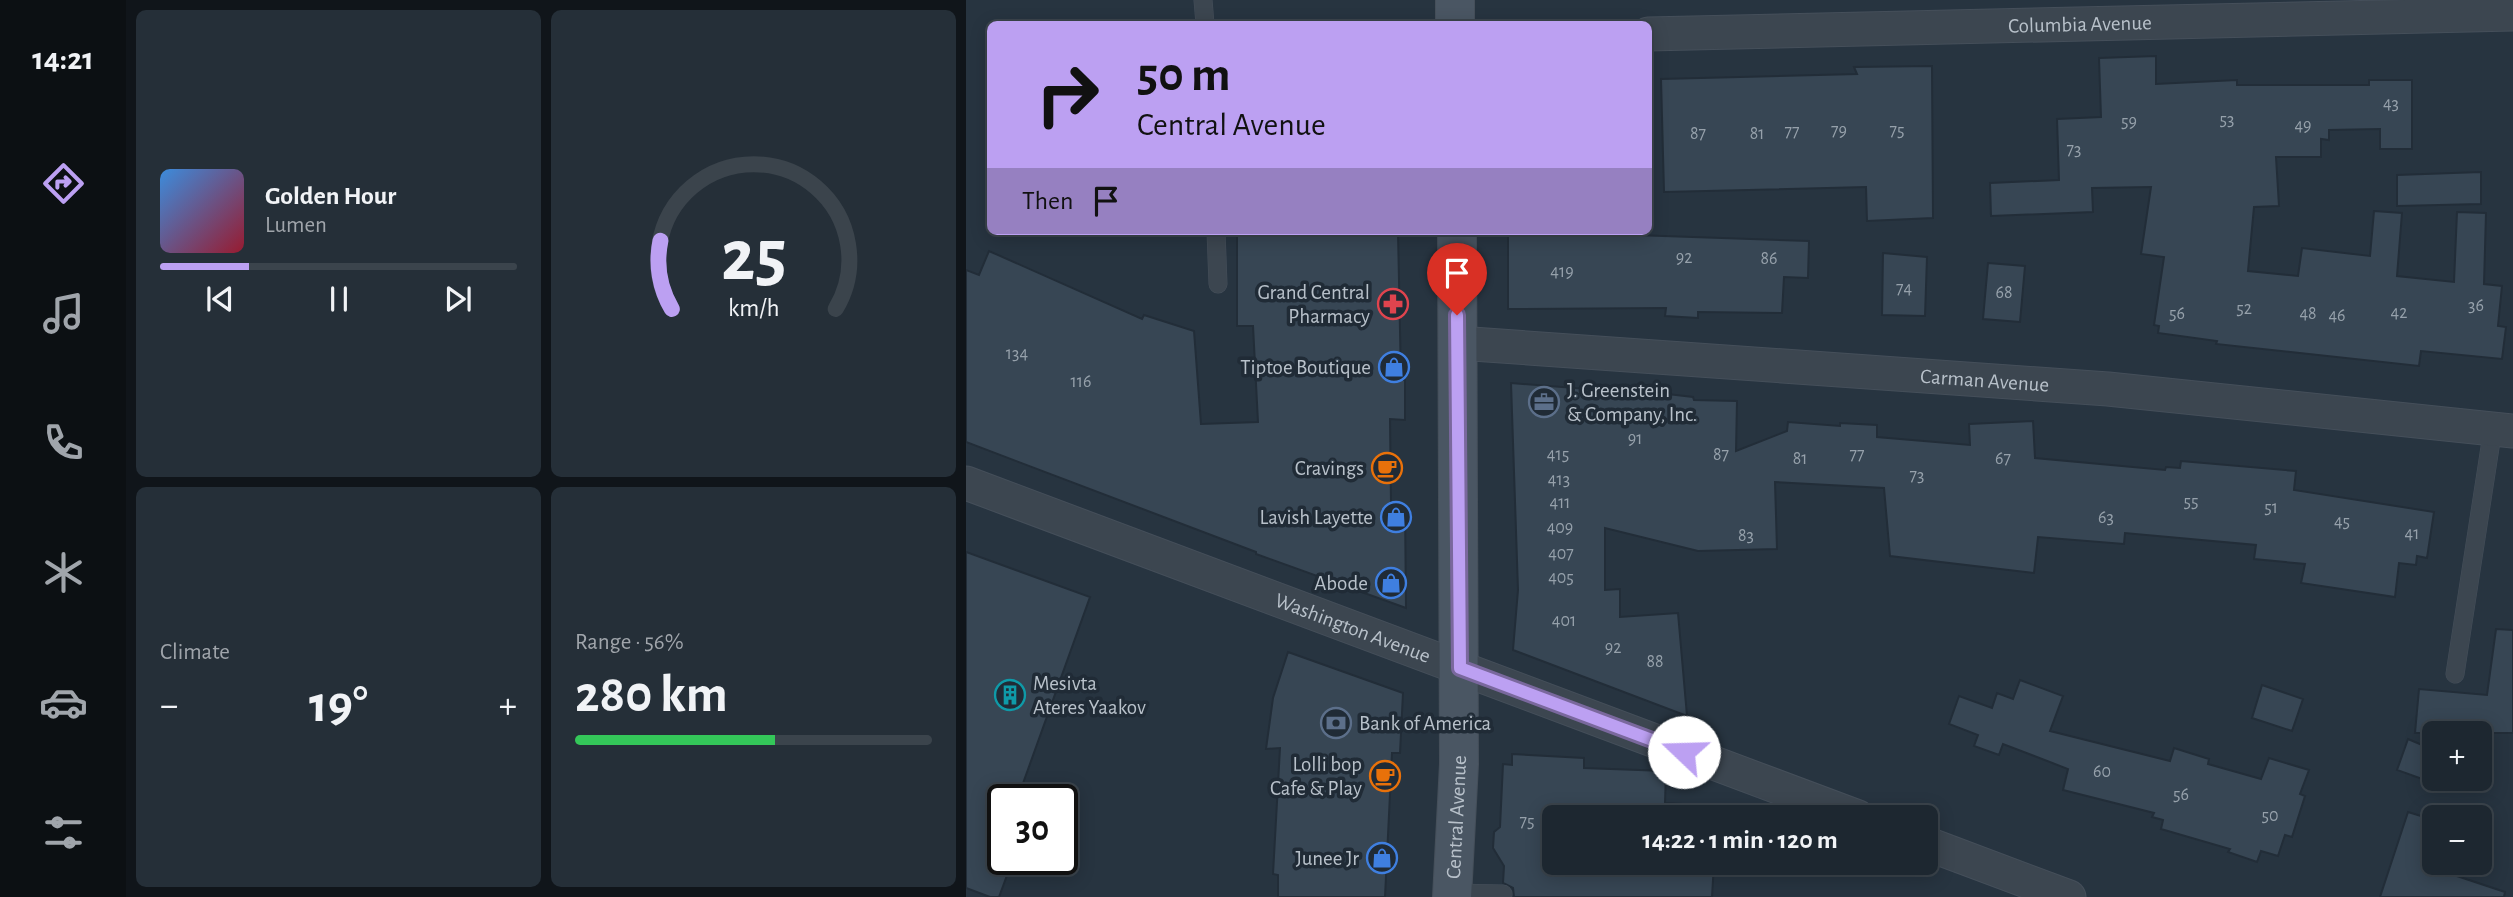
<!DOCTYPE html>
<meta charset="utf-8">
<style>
:root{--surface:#1d2730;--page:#252f38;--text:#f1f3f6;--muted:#a0a5ab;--line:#3b444c;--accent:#bca0f2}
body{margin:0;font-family:"Alegreya Sans",sans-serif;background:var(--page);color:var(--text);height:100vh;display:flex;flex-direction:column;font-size:26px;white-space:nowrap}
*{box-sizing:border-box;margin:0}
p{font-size:23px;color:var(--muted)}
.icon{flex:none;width:38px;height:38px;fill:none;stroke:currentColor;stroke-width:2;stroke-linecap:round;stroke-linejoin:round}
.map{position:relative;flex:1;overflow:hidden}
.drawer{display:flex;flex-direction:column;gap:10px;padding:10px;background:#10151a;width:840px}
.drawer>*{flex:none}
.banner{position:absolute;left:21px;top:21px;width:665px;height:214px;border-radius:10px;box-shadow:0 4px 18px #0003,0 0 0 2px var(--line);background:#bca0f2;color:#111;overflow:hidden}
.buttons{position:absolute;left:1456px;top:721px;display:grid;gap:14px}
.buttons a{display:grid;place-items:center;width:70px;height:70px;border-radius:10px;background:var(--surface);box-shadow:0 4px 18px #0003,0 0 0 2px var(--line);font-size:35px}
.speed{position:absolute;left:21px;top:784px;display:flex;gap:14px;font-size:35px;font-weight:700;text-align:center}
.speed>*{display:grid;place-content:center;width:91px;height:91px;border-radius:50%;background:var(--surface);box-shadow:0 4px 18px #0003,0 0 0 2px var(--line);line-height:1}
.speed .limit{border:4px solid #111;border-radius:10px;background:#fff;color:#111}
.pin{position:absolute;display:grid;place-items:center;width:60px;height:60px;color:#fff;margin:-72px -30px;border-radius:50% 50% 50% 0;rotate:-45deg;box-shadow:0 0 7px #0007}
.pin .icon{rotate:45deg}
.me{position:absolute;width:77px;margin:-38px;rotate:291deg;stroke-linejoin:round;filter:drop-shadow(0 0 5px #0008)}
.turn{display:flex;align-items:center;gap:24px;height:147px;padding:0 35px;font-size:32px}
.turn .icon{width:91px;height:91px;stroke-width:2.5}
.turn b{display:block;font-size:49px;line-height:60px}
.then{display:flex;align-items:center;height:66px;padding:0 35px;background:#0003;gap:14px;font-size:26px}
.big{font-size:52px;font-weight:700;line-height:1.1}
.drawer .widget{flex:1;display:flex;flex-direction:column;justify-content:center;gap:10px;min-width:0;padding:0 24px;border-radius:10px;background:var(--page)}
.drawer .dial{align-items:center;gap:0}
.dial svg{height:182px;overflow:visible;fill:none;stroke:var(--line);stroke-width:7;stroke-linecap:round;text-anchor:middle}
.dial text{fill:var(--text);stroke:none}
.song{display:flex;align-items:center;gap:21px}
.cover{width:84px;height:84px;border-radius:10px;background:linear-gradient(135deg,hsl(210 70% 55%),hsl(350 70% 35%))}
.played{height:7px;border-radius:4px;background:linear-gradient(90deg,var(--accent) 25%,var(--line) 25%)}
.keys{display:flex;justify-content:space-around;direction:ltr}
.heat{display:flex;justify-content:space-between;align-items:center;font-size:38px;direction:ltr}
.charge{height:10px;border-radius:5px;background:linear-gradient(90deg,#34c759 56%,var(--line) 0)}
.drawer .tiles{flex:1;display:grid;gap:10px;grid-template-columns:repeat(2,1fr)}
.trip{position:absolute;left:576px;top:805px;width:396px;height:70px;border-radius:10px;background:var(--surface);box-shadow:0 4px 18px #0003,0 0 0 2px var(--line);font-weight:700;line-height:70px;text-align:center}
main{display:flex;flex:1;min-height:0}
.tab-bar{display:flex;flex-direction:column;width:126px;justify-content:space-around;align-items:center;background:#0c1013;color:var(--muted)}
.tab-bar .icon{width:49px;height:49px}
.tab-bar .selected{color:var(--accent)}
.tab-bar b{font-size:32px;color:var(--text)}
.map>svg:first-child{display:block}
</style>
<main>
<nav class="tab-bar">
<b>14:21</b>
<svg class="icon selected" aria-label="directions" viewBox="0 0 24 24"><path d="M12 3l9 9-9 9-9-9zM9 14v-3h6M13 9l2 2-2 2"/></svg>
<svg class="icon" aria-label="music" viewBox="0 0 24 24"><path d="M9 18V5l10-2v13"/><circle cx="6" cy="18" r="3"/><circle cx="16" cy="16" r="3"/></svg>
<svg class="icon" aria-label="phone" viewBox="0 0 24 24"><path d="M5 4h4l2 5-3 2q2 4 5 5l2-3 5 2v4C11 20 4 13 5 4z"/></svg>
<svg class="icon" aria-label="climate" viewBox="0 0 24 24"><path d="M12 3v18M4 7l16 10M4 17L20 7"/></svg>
<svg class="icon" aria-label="car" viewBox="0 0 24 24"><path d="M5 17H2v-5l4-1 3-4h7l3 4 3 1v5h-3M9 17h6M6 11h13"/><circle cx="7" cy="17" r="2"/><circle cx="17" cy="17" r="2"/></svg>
<svg class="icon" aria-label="filters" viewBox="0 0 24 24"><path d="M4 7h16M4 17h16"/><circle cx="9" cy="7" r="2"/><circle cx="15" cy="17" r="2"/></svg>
</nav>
<section class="drawer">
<div class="tiles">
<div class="widget">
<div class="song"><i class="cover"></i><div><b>Golden Hour</b><p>Lumen</p></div></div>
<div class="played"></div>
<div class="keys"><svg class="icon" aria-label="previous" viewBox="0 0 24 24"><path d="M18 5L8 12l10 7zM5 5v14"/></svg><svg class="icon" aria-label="pause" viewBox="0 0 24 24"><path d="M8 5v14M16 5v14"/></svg><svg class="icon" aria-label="next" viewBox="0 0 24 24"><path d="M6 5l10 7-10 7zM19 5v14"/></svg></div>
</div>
<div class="widget dial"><svg viewBox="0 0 100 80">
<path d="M14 69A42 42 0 1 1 86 69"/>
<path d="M14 69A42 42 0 0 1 9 39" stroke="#bca0f2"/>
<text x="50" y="56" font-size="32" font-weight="700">25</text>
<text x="50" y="72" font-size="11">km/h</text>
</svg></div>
<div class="widget"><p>Climate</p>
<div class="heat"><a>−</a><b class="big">19°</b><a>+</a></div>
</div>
<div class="widget"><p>Range · 56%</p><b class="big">280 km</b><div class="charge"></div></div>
</div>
</section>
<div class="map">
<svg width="1547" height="897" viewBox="0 0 1547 897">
<rect width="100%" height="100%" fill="#273440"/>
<path fill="#374654" stroke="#222d38" stroke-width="2" d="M1190,56v28l81,-4v5h132v-5h43v69h-32v-20l-51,1v10l-8,-1v18h-45l3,49 -25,1 -6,64 50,5 4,-28 68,8 4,-45 28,2 -5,63 57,6 3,-70 29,1 -2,71 18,2 -4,40 8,1 -4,32 -81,-8 -2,15 -203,-22 1,-3 -59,-8 1,-7 -5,-1 10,-68 -23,-3 10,-67 -59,1 1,24 -102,4 -1,-33 69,-3 -2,-61 44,-2 -2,-59z
M966,66l1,152 -66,3 -1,-34 -202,5 -3,-113 196,-5 -3,-7z
M1515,172v32l-84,2v-31z
M271,231h161l3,149h4v40l-15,-1 1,84 14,2 1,103 -150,-54v-2l-290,-110v-172l13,5 10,-24 153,68 2,-4 50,16 7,93 57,-2 -5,-96h-16z
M542,231h98v3l203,7 -1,37 -24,-1 -2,36 -84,-1v6l-33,-2 1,-8 -158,1z
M917,253l44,4 -2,59 -43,-1z
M1022,263l37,3 -5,56 -37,-3z
M545,383l114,9v-3l68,8 1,3 43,1 -1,50 51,-20 1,-9 52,4v-3l37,2v12l93,8 -1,-21 64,-3 2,37 130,12 1,-3 14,1 1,-7 115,10 -2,19 140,22 -7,46 -10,-2 -1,9 -17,-2 -4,34 -94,-14 4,-19 -51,-5 2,-14 -131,-12 -1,11 -86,-7 -4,36 -144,-17 -6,-68 -109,-6 2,67 -79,2 -93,-23v62l15,-1v28l58,-4 9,103 -174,-66 5,-60z
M0,552l124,45 -73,203h-14v59h10l-14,38h-9l-24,-9z
M1530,629l17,1v103h-98l4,-44 68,6z
M322,652l115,41 -3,60h-8l-7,144h-107v-22l-5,-1 7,-126 -14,1 7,-51z
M1054,680l43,16 -13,35 120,30 4,-13 35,11 -1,5 53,15 8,-21 40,12 -9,24 5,2 -13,41 -7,-2 -7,21 -17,-5 -4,11 -29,-10 2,-3 -69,-20 2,-9 -11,-3 2,-4 -91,-23 5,-21 -65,-25 -4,11 -25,-9 4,-11 -29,-11 10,-28 33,12 5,-15 16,6z
M1296,685l41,14 -11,32 -40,-13z
M1442,739l26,11v6l-9,24 -28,-10z
M546,754l72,4v10l82,3 -1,32 51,3v11h-162v46h160l-2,34h-198l-1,-9 -10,-5 1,-17 -11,-18 1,-16 6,-5 3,-63 9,1z
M1442,812l26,8v43h14l-3,9 60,20 -1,5h-124z"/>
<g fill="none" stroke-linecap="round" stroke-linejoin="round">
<g stroke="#454f5a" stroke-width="19">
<path id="lane" d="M237,0l2,24
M250,231l2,53
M1489,674l38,-246
M486,893l51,1"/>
</g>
<g stroke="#454f5a" stroke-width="35">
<g id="street">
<path id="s1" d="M682,34l865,-20"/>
<path id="s2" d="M492,343l650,46 405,42"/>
<path id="s3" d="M0,483l892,334"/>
<path d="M959,843l144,54"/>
</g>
</g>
<g stroke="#454f5a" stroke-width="40">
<g id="secondary">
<path d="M489,0v24"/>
<path id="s4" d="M486,897l7,-133 -2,-533"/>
</g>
</g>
<use href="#lane" stroke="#3c4650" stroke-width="18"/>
<use href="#street" stroke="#3c4650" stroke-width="33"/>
<use href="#secondary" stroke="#4a5663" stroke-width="38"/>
</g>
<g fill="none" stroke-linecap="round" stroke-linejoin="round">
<g stroke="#7a689d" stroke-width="18">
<path id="route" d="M491,315l3,353 224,84"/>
</g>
<use href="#route" stroke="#bca0f2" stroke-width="12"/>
</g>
<defs>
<g id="pharmacy-ring" transform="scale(1.575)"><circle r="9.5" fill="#202b36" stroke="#e0444e" stroke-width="1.5"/><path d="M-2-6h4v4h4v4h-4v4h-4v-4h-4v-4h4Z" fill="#e0444e"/></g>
<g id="shop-ring" transform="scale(1.575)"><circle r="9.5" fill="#202b36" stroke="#3f7fe0" stroke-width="1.5"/><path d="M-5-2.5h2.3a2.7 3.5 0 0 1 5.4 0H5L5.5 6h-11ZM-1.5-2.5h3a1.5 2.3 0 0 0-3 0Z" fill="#3f7fe0"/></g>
<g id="office-ring" transform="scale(1.575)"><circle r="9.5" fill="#202b36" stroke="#5c6f8a" stroke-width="1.5"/><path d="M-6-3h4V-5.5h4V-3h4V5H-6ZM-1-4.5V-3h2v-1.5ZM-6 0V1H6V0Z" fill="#5c6f8a"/></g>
<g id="cafe-ring" transform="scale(1.575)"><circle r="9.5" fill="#202b36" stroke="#e8710a" stroke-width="1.5"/><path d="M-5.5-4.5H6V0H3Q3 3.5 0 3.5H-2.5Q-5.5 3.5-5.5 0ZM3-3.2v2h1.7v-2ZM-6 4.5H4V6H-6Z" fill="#e8710a"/></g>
<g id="building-ring" transform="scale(1.575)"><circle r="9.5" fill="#202b36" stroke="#0f9aa8" stroke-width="1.5"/><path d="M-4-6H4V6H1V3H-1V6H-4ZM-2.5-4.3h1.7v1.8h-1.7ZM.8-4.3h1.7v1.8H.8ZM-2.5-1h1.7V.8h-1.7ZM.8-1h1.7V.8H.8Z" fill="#0f9aa8"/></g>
<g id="bank-ring" transform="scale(1.575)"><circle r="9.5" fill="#202b36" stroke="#5c6f8a" stroke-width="1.5"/><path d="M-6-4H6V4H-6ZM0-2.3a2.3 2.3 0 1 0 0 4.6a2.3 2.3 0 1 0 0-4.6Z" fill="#5c6f8a"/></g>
</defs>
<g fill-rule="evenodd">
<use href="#pharmacy-ring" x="427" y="304"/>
<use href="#shop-ring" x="428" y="367"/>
<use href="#office-ring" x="578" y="402"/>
<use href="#cafe-ring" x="421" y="468"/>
<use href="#shop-ring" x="430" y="517"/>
<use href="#shop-ring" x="425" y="583"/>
<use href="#building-ring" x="44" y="695"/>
<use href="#bank-ring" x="370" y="723"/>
<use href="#cafe-ring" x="419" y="776"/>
<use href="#shop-ring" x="416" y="858"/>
</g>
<g text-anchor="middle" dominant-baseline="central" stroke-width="7" stroke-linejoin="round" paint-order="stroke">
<g font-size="18" fill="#96a1ab">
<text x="1425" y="104">43</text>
<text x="1261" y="120">53</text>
<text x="1163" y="122">59</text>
<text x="1337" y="126">49</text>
<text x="873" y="131">79</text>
<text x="931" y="131">75</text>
<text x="826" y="132">77</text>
<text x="732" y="134">87</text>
<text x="791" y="134">81</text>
<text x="1108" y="150">73</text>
<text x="718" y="258">92</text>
<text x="803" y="259">86</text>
<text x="596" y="272">419</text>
<text x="938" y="289">74</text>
<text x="1038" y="293">68</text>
<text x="1510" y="306">36</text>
<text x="1278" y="309">52</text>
<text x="1433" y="313">42</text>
<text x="1211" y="314">56</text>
<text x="1342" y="314">48</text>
<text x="1371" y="316">46</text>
<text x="51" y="354">134</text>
<text x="115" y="382">116</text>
<text x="669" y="439">91</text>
<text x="592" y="455">415</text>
<text x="755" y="455">87</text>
<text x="891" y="455">77</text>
<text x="834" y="459">81</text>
<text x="1037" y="459">67</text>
<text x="951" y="476">73</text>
<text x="593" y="480">413</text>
<text x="1225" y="502">55</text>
<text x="594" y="503">411</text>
<text x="1305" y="508">51</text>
<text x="1140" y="518">63</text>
<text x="1376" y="522">45</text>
<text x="594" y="528">409</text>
<text x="1446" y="534">41</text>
<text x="780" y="536">83</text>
<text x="595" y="554">407</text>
<text x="595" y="578">405</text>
<text x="598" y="621">401</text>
<text x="647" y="648">92</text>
<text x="689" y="662">88</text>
<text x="1136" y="772">60</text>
<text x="1215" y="795">56</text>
<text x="1304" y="816">50</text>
<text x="561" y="822">75</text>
</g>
<g font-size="21" fill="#b8c1ca" stroke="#202b36">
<text stroke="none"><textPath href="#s1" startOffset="432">Columbia Avenue</textPath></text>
<text stroke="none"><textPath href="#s2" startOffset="528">Carman Avenue</textPath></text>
<text stroke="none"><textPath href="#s3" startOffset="413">Washington Avenue</textPath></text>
<text stroke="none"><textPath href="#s4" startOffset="80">Central Avenue</textPath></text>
</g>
<g font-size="21" fill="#b8c1ca" stroke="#202b36" text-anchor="end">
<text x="404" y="292">Grand Central<tspan x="404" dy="24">Pharmacy</tspan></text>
<text x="405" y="367">Tiptoe Boutique</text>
<text x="601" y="390" text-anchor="start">J. Greenstein<tspan x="601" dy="24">&amp; Company, Inc.</tspan></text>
<text x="398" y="468">Cravings</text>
<text x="407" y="517">Lavish Layette</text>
<text x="402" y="583">Abode</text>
<text x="67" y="683" text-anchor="start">Mesivta<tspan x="67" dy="24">Ateres Yaakov</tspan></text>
<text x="393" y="723" text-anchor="start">Bank of America</text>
<text x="396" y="764">Lolli bop<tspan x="396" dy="24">Cafe &amp; Play</tspan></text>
<text x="393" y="858">Junee Jr</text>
</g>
</g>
</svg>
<div class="buttons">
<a>+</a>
<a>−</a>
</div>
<div class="speed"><div class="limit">30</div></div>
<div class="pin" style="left:491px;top:315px;background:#d93025"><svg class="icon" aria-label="arrive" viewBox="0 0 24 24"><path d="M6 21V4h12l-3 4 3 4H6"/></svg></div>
<svg class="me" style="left:718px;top:752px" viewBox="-20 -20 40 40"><circle r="19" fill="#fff"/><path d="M0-13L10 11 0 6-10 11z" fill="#bca0f2"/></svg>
<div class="trip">14:22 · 1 min · 120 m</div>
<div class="banner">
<div class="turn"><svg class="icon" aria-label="right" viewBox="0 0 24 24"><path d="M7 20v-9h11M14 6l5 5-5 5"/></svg><div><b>50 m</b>Central Avenue</div></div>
<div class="then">Then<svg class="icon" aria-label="arrive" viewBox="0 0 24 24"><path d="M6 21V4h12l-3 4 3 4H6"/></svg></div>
</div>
</div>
</main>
